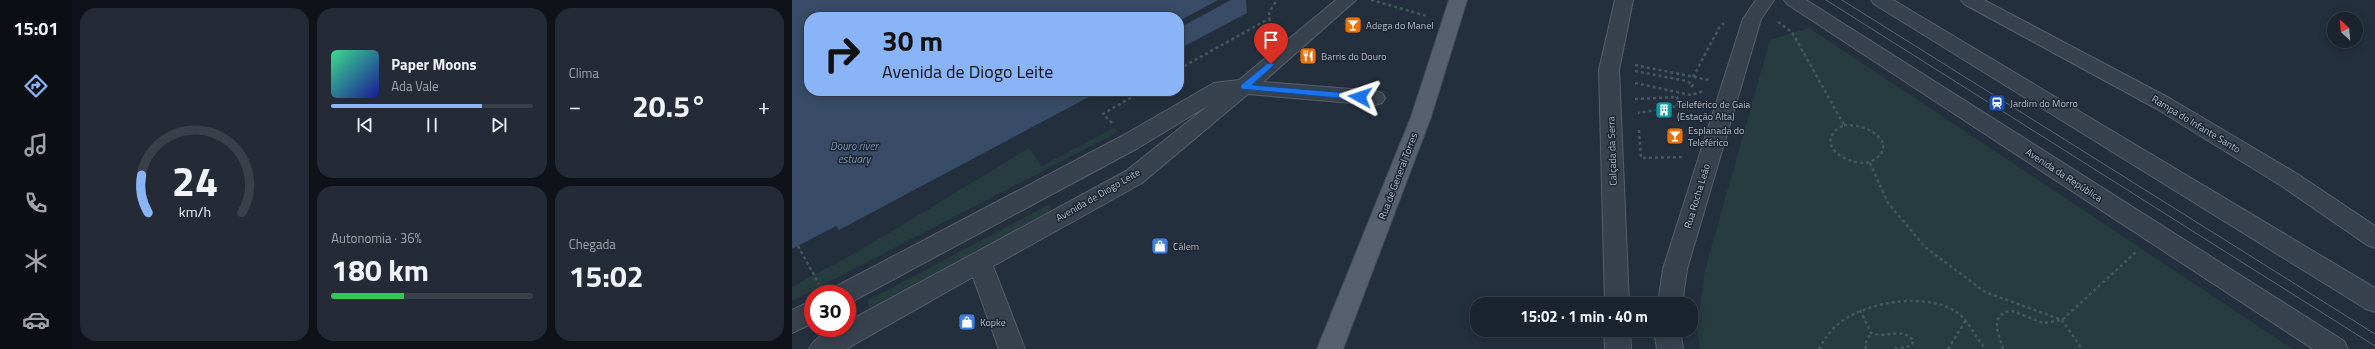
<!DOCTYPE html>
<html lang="pt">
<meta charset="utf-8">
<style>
:root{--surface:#1b232e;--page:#242b36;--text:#f1f3f6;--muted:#a0a4aa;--line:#39404a;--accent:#8ab4f8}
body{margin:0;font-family:"Titillium Web",sans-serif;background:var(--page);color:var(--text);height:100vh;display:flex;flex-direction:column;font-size:15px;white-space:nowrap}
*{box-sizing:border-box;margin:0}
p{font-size:13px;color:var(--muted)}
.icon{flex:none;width:22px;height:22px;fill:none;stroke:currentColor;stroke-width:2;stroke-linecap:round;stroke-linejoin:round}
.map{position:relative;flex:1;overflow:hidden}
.side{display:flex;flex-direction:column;gap:8px;padding:8px;background:#0f1319;width:720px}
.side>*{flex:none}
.hud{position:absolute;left:12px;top:12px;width:380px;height:84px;border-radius:16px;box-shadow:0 2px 10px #0003,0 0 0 1px var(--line);background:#8ab4f8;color:#111;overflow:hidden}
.needle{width:26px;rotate:334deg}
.controls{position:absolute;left:1535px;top:12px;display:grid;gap:8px}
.controls a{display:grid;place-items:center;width:36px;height:36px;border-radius:50%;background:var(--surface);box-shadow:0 2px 10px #0003,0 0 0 1px var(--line);font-size:20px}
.speed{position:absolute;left:12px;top:285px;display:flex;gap:8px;font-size:20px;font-weight:700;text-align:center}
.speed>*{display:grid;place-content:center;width:52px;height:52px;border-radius:50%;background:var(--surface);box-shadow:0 2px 10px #0003,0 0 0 1px var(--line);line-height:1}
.speed .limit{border:6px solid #d22;background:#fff;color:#111}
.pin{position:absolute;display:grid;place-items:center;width:34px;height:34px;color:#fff;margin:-41px -17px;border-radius:50% 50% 50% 0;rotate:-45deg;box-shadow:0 0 4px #0007}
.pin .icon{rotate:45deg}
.me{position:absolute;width:44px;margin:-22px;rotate:275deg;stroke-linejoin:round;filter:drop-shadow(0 0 3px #0008)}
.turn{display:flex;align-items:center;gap:14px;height:84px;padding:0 12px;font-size:18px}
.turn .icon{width:52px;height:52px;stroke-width:2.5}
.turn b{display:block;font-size:28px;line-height:34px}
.big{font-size:30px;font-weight:700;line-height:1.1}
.side .card{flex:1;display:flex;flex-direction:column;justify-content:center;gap:6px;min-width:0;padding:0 14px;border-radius:16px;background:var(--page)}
.side .dial{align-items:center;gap:0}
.dial svg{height:104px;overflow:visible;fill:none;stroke:var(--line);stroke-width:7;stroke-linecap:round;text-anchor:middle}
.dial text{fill:var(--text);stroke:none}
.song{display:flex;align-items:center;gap:12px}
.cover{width:48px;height:48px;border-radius:6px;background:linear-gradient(135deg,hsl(150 70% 55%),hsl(240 70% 35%))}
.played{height:4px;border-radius:2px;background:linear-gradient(90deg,var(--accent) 75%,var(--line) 75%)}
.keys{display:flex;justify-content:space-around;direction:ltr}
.heat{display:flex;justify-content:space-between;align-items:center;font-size:22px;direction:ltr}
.charge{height:6px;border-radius:3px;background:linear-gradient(90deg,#34c759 36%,var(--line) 0)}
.side .tiles{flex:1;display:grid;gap:8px;grid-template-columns:repeat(3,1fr)}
.card:first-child{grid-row:span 2}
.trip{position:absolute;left:678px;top:297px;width:228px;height:40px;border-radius:16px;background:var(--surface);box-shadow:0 2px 10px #0003,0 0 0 1px var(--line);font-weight:700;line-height:40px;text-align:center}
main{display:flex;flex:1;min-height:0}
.tabs{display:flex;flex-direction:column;width:72px;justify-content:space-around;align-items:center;background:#0b0e12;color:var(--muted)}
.tabs .icon{width:28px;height:28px}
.tabs .selected{color:var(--accent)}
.tabs b{font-size:18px;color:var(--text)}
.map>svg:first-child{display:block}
</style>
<main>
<nav class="tabs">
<b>15:01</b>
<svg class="icon selected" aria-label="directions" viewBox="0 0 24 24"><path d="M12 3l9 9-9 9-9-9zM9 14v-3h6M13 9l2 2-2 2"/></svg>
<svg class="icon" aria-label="music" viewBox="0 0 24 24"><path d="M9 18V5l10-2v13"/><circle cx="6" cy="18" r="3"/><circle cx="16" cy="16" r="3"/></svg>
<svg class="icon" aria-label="phone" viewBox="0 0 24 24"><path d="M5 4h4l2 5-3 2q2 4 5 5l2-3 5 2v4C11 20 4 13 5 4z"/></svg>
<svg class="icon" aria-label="climate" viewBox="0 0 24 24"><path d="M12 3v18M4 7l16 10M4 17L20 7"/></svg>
<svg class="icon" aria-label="car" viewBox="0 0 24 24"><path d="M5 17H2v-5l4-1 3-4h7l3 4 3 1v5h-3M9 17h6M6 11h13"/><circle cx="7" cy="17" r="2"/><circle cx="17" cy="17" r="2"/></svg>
</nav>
<section class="side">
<div class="tiles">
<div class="card dial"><svg viewBox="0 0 100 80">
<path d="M14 69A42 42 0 1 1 86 69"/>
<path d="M14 69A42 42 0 0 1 9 40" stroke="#8ab4f8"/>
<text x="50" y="56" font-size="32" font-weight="700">24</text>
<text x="50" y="72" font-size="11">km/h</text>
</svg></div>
<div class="card">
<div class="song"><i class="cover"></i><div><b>Paper Moons</b><p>Ada Vale</p></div></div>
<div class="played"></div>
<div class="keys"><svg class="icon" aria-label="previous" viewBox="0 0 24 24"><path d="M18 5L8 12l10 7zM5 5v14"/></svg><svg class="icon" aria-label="pause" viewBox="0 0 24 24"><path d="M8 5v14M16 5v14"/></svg><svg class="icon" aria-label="next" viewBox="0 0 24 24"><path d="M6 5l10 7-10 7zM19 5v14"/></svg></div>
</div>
<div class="card"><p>Clima</p>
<div class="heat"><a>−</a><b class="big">20.5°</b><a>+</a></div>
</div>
<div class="card"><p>Autonomia · 36%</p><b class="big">180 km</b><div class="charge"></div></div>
<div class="card"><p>Chegada</p><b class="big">15:02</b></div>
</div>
</section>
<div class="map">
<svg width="1583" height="349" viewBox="0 0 1583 349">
<rect width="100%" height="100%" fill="#242f3e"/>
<path fill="#263c3f" d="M1017,28l484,321h-593l-3,-18 8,-61 65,-230z
M322,128l4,4 -326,169v-14l72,-39 165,-100 13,18z
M256,205l3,5 -181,98 -3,-7z"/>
<path fill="#394c67" d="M0,0h454l1,13 -68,36v-32h-370v74h291l-261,139 -3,-4 -44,23z"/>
<path fill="#242f3e" d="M426,0h13l-52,28v-7z"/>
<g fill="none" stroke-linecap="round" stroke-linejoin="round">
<g stroke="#565f6c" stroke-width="2">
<path id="minor" d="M544,0h20l-93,82 112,9 7,2 3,5 -3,5 -7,2 -127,-11 -106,89 -149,83 32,83h-26l-26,-72 -127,72h-37c6,-13 24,-21 38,-21v-6l279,-151 83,-66 -71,43 -285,153 -6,2v-9h-15l3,-7 287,-151 92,-53 25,-3z
M823,0h18l-14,70 10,234h-24l-6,-234z
M964,0h18l-13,19 -74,250 -5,35h-24l5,-35 80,-250z
M992,0h22l538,341 4,8h-35l-526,-345z
M1079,0h22l482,288v24l-9,-3 -492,-305z
M1169,0h23l187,99 128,76 76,51v22l-8,-3 -84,-58 -126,-78 -193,-105z
M21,300v23l-21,10v-23z
M812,330h26l1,19h-26z
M862,330h26l3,19h-26z"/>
</g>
<g stroke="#414a57" stroke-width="2">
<path id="major" d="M657,0h18l-36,117 -88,232h-26l94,-232z"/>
</g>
<path stroke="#44595c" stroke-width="2.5" stroke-dasharray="3 3" stroke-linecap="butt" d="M579,0l56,16
M986,22l14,10 52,93
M479,33l-2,-21 8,-12
M843,65l74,15
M387,69l91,-51
M843,71l52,10 6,4 -2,2
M901,77l26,-49 5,-5
M843,83l56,12 13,-4
M335,91l5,5
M843,99l42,-2 1,9 -40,7
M320,123l-9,-9 39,-23
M1052,125c17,0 31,4 40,19l-3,11c-3,2 -7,5 -11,7 -15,5 -51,-11 -36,-30 2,-3 7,-5 10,-7z
M847,130l2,28 43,-1
M1078,163l18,40 37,44 60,45 77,28 20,29
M6,246l21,38
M1068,310l11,23c18,6 30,-7 43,8l-4,5 -16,3
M1027,349c6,-11 13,-21 23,-28 28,-20 87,-29 116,-8 12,9 17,25 28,36
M1074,349l-1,-5 6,-11
M1156,349l18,-29
M1211,349l-6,-20v-9l7,-8 9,-1 30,12 19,-3 75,-69"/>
<use href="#minor" fill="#38414e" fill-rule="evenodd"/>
<use href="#major" fill="#56606e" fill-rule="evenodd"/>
<path stroke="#5a6575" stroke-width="1" d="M1034,0l549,346
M1050,0l533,334"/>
</g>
<path fill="#1a73e8" stroke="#114b97" d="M476,63l7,1 -23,21 108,9 5,3 -5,3 -119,-11v-4z"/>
<defs>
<g id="bar-square" transform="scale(0.9)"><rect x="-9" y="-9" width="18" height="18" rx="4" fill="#e8710a" stroke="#1d2633"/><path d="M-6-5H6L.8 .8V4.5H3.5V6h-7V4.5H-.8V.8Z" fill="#fff"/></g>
<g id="restaurant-square" transform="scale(0.9)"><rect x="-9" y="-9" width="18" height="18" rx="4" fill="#e8710a" stroke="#1d2633"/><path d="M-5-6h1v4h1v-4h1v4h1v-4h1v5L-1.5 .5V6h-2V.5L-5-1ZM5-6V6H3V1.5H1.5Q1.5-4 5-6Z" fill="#fff"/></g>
<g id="station-square" transform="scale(0.9)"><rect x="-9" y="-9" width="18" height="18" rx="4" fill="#1a4fb4" stroke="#1d2633"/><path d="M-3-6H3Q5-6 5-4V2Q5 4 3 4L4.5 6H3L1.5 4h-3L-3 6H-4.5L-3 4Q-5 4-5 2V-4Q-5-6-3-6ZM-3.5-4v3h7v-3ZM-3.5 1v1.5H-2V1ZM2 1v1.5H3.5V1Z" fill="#fff"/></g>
<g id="building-square" transform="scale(0.9)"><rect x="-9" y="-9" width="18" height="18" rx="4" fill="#0f9aa8" stroke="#1d2633"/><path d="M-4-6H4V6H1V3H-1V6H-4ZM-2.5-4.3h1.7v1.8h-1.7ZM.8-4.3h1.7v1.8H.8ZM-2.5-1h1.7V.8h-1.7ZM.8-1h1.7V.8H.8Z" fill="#fff"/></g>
<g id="shop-square" transform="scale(0.9)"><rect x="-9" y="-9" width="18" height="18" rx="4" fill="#3f7fe0" stroke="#1d2633"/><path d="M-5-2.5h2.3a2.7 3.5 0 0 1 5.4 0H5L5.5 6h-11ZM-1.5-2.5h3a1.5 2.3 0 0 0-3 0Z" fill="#fff"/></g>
</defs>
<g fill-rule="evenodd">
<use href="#bar-square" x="561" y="25"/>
<use href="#restaurant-square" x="516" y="56"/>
<use href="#station-square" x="1205" y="103"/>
<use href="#building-square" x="872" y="110"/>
<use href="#bar-square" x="883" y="136"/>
<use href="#shop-square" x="368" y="246"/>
<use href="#shop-square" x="175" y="322"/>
</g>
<g text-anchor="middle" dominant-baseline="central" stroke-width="3" stroke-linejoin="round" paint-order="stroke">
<g font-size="10" fill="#b4bcc9" stroke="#1d2633" text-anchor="start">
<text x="574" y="25">Adega do Manel</text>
<text x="529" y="56">Barris do Douro</text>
<text x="1218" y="103">Jardim do Morro</text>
<text x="885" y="104">Teleférico de Gaia<tspan x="885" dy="12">(Estação Alta)</tspan></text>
<text x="896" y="130">Esplanada do<tspan x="896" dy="12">Teleférico</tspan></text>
<text x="381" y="246">Cálem</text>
<text x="188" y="322">Kopke</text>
</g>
<g font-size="10" fill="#b4bcc9" stroke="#1d2633">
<text transform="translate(1404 124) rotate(31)">Rampa do Infante Santo</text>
<text transform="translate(820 151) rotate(-92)">Calçada da Serra</text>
<text transform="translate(1272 175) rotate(33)">Avenida da República</text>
<text transform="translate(606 176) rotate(-69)">Rua de General Torres</text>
<text transform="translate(306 195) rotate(-30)">Avenida de Diogo Leite</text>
<text transform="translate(905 196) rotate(-73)">Rua Rocha Leão</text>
</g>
<g font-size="11" font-style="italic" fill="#7c92b1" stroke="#1d2633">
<text x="62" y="146">Douro river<tspan x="62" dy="13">estuary</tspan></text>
</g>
</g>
</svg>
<div class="controls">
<a><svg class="needle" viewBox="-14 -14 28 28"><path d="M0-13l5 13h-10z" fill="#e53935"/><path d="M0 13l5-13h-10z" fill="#a0a4aa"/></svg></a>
</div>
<div class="speed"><div class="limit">30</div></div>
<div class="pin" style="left:479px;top:64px;background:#d93025"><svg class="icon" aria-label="arrive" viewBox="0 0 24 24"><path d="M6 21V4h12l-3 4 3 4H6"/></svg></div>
<svg class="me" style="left:568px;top:97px" viewBox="-20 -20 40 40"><path d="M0-17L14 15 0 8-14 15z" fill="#1a73e8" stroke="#fff" stroke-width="4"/></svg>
<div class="trip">15:02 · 1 min · 40 m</div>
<div class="hud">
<div class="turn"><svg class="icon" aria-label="right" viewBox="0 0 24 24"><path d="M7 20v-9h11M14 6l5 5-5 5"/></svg><div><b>30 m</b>Avenida de Diogo Leite</div></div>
</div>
</div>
</main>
